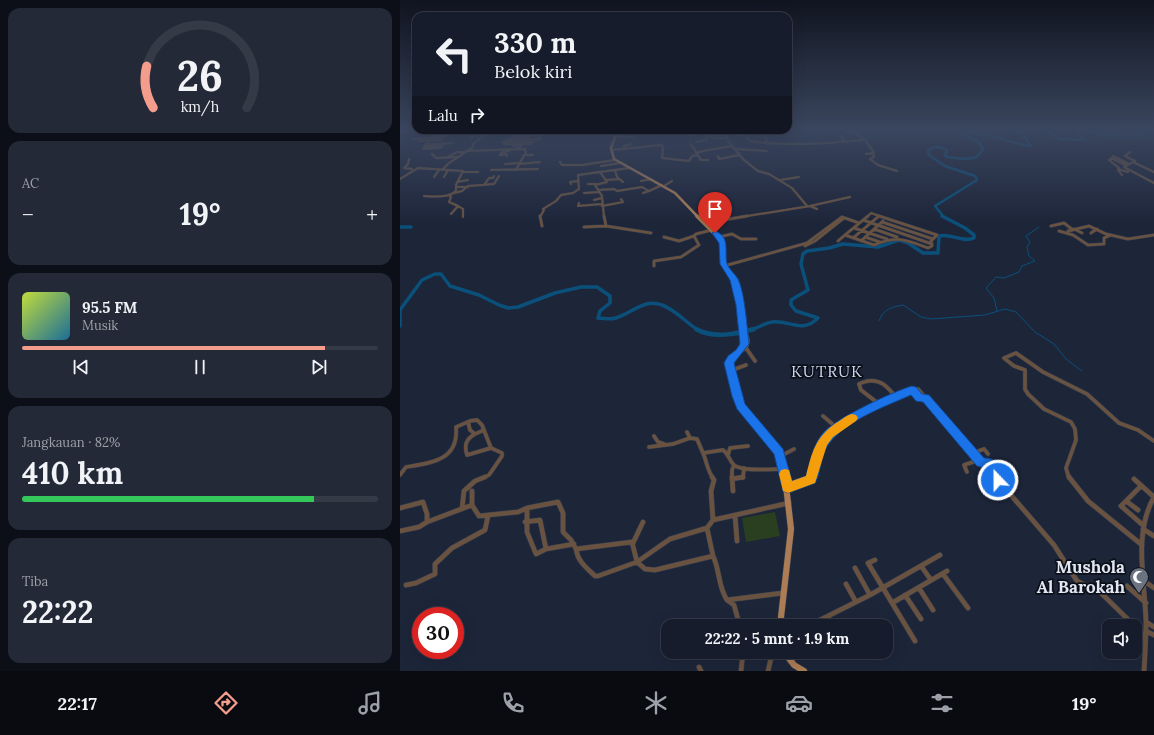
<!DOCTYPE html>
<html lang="id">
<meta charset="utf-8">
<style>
:root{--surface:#161c2b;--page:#232937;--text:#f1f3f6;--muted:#9ea1a9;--line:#353a47;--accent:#f49d8c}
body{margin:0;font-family:Lora,serif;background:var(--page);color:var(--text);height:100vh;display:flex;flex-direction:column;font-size:15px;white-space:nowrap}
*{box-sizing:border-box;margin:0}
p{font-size:13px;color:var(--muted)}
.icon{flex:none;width:22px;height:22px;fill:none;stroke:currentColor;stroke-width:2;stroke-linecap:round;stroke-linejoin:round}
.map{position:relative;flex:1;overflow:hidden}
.drawer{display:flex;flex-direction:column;gap:8px;padding:8px;background:#0c0f18;width:400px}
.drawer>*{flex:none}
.guide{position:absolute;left:12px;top:12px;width:380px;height:122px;border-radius:12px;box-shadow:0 4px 16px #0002,0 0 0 1px var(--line);background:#161c2b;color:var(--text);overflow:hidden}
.tools{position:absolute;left:702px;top:619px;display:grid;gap:8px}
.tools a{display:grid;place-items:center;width:40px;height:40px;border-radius:8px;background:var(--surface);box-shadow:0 4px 16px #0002,0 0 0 1px var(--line);font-size:20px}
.speed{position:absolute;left:12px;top:607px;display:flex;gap:8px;font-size:20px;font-weight:700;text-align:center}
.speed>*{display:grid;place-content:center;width:52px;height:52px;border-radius:50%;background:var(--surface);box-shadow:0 4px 16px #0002,0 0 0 1px var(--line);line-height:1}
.speed .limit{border:6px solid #d22;background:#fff;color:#111}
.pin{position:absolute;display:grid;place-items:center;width:34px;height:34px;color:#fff;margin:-41px -17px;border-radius:50% 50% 50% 0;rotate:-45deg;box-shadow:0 0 4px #0007}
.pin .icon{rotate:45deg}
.me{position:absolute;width:44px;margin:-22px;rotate:338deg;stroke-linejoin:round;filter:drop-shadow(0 0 3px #0008)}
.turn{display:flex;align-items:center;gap:14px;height:84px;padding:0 16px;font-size:18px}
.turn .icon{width:52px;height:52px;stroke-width:2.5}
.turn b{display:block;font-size:28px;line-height:34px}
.then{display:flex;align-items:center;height:38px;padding:0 16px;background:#0003;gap:8px;font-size:15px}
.big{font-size:30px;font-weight:800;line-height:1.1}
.drawer .card{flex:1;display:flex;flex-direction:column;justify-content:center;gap:6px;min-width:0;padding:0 14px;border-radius:12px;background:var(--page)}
.drawer .dial{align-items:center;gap:0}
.dial svg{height:104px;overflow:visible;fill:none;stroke:var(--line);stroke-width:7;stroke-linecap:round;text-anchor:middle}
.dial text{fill:var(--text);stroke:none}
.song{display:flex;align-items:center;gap:12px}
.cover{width:48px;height:48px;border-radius:6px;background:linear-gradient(135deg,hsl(70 70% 55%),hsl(200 70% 35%))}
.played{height:4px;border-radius:2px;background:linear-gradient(90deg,var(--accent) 85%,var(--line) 85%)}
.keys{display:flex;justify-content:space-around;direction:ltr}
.heat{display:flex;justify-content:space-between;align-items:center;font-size:22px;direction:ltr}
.charge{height:6px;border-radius:3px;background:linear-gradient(90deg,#34c759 82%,var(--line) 0)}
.trip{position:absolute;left:261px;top:619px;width:232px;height:40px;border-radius:12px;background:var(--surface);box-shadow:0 4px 16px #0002,0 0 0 1px var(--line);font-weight:800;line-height:40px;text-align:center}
.menu{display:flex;height:64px;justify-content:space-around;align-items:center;background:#090b11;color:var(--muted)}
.menu .icon{width:28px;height:28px}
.menu .current{color:var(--accent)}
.menu b{font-size:18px;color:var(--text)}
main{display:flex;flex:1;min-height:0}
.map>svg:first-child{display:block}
</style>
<main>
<section class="drawer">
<div class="card dial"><svg viewBox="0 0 100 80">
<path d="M14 69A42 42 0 1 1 86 69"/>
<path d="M14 69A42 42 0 0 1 9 37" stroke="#f49d8c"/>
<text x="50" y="56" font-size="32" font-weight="700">26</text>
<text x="50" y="72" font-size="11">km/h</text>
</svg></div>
<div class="card"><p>AC</p>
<div class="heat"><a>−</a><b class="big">19°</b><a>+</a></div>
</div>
<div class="card">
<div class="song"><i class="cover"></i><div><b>95.5 FM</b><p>Musik</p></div></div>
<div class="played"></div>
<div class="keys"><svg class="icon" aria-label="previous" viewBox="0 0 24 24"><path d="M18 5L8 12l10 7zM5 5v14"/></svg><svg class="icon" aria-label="pause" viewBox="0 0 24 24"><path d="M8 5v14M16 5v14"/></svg><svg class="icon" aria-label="next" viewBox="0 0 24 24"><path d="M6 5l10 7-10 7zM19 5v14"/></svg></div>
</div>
<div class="card"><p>Jangkauan · 82%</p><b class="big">410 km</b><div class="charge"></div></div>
<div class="card"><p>Tiba</p><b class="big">22:22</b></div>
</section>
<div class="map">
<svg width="754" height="671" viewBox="0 0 754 671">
<rect width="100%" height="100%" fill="#1d2539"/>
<path fill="#293f20" d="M375,512l5,24 -34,6 -4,-24z"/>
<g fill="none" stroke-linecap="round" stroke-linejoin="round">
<path stroke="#0a507b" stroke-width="1" d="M597,311l-3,-13 -8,-10 10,-11 8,1 15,-6 3,-6 13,-5 -6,-5 -2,-9 3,-5 -4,-6 13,-9
M479,321c4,-12 13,-14 24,-16l18,12 10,2 54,-4 20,-6 11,3 19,20 19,12 12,15 16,12"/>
<path stroke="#0a507b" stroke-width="2.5" d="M644,130l17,9 20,1 2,-2 -8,-8
M688,130c18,7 38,6 57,6l-5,-6
M544,217l-9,-11 42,-26 -2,-4 -30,-10 -16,-11 -1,-4c6,-6 12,-5 19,-1l-2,6 2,1 18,2 12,-2 6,-8 -5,-8 -16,-7v-3c24,0 45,12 69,15l-9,-13 -15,-3"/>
<path stroke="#0a507b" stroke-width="3.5" d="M0,227h11
M0,326v-16l22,-30 13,-6h6l9,12 29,9 20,10 9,3 10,-1 37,-14 26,-6h16l13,9v7l-10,8 -2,7c6,0 12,2 18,0 16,-5 29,-20 46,-13 14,5 23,17 36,25
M350,330c8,-2 15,-7 22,-8 18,-2 30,12 46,-4l-22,-7 -5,-6v-5l17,-10 -7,-26 2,-10 4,-3 22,-3 14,-4 35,3 21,-7 9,3 15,10h15l1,-17c12,-3 23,7 35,2v-3l-9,-7 -23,-12"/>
<path stroke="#0a507b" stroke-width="4.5" d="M296,329c17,10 40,5 58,0"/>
<g stroke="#384053" stroke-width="2.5">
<path id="minor-far3" d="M300,130l17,5
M327,130l-1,4 2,7 16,19 14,11 11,3 23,14 15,18
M363,130l5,14
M91,131h50
M217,132h7
M446,132h8l-2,-2
M454,132l12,9 8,12 -8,1
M1,133l18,-3
M121,133h14
M326,133l19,2 5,6c40,6 74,2 114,-1
M290,135l14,-2
M440,135l5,7
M113,136l26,-1
M214,137h19
M111,138l18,-1
M312,138h15
M14,139l30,-2 3,-2
M71,139l5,-7 15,-2
M106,140l34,-1 -1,-4 2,-5
M19,141l23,-1
M102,142h31l2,-3
M106,142l-2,2h27
M296,142l11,-2 -1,-3 20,-3
M291,144l10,16h7
M26,145l26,-2
M113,146l7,1 2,-3
M24,147l18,-1
M23,149l9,-13 15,-1 4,-5
M23,149l17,-1 4,-5
M224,149v-3l7,-2
M334,149l33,2
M212,150l49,-5 2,2 -1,11 27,3 3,-5 5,-1
M66,151l59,-2 1,3 -10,18
M102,152l-2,3 6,-1 1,2
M102,152l7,-1
M730,152l-5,4 10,5 -11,6 30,16
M296,153c12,-4 23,-4 35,-7
M32,154l4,4 22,-1
M473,154l1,3 -4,2 8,6 19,6
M124,155h9
M318,156l1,3 20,-4
M713,156l16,8
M48,157l9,-5h7
M711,158l15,7
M9,159l-1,5 -4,4 8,1
M712,159l-3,1 10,8 -1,2 4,5
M160,162l2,3h20l33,-5
M733,162l21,10
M105,164l15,-1
M119,164l21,-2
M201,166l19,-3
M718,169l10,3
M42,170l7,-7 23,-15 2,-5 18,-13
M91,170l47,-1
M215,170l2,7 6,5
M63,172h15
M200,172l7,10 -12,3 7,11 2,21
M34,177l5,-7
M44,177l4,-7
M0,179l18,-11 45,3 -7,14v6c-7,7 -22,6 -32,5
M206,180l13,-1
M380,180l19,-3
M241,181l10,-2
M57,182l11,-2
M171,184l-1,-2 8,-1
M188,184h8
M84,185l5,-7h4l1,-2
M264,186l8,-5
M56,187h12
M198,190l16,-1 3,2 25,-4 7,4 13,-6
M54,193l8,-2 6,-5 26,-2 5,-8
M184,193l15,-1
M243,193l6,-2
M49,195l2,2 -2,5 9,4 -7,8
M194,200l8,-2
M179,203l-1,3 24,-2
M58,206l5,3v8
M202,206l21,-4 -2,-3
M410,206l7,3
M140,217l4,-7 -1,-1 13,-8 5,-6 12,-2 6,-4 -1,-14 51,-7
M305,217l23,-7 -4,-6 2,-3
M341,217l69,-11 40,-9
M467,217l4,-4 11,4"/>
</g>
<g stroke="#384053" stroke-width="3.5">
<path id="minor-far2" d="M140,216l2,10
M300,218l9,-2
M463,220l69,24
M482,222l51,17
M306,223l41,-7
M206,226l45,7
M651,226l13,-3 9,7
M184,227l22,-1 -2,-10
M454,228l33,11
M474,229l23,8
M674,229l8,4
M659,231l14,4 15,10 16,-1v-6l7,-3
M668,231l21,-5 17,8 22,5 26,-4
M691,233l6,-4
M445,235l29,10c23,-10 32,-5 54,3l4,-2 -1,-5 6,-6 -58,-19
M445,235l23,-19
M264,237l15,4 15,-5
M319,237l13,-3 9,5h15
M465,237l15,5
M453,238l26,-22
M438,241l7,-6
M461,241l22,-20
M405,246l10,-5 29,-23
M254,266v-5l27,-4 18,-12 -5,-9 2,-2 16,-4
M324,266l83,-23 35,-26 17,6
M341,311l4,19"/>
</g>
<g stroke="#384053" stroke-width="4.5">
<path id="minor-far1" d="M346,348l9,13
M339,352l7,-4 2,-7 -3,-12
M330,371l16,-6
M512,389l7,9h6
M479,404l-18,-14 -2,-6c3,-2 5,-2 9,-3 14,-2 20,7 28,16
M423,416l14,12
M68,422l2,8 5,4 9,-4
M287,432l3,6 7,1 6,14 20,-3c6,4 6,11 11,15 8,7 39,4 50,4
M75,434c-9,5 -11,11 -8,21l24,-7
M254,436l4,6 6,2
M249,447l24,-3 17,-6
M303,453c4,9 4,17 10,25
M573,453l11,-4 4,5
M328,455l2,-7 18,-2
M381,456l13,-7
M567,472l-3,-7 15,-5
M0,475l6,-8c26,-4 53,-7 50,-40l14,-6 7,-1 5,5 9,23 11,5v3l-13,19 -7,3
M332,478v-8l2,-5
M343,478l1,-10
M412,478c5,-11 4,-25 11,-35 12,-22 40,-31 61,-40 11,-6 21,-13 34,-14l63,74h9l10,11 -1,4
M669,478l-3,-10 10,-28 -1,-11 -4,-7 -27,-13 -16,-15 -3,-5v-19l-11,-4 -10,-8 12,-5 27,19 44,22 32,29 19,7 16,11"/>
</g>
<g stroke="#384053" stroke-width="5.5">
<path id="minor" d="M312,477l2,3 -3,11 2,29 -6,8 6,28
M332,477l1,14
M599,477l-1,3 56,65 23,36 24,12 44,43
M669,477l19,24 54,44
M332,479l11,-2
M734,479l20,18c-21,37 -9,84 -8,125 0,16 -1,33 -2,49
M741,486l-20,20 23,20
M590,487l10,-5
M387,488l24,-8 2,-3
M72,491v14
M726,501l12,9
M0,508l23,-6 4,12v8l45,-17 7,11 39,-4 9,-4 31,-6 5,11v19l8,8 5,9
M127,508v24l9,22 10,-5 28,-5
M62,509l2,-18 11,-10 10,-4
M335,515l2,26
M313,520l76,-17
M125,522l15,-2 6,29
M743,529l11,7
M0,531l19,-4 8,-5
M232,542l5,20 -39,14h-3c-9,-9 -17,-14 -19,-27z
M233,543l10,-21
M475,560l-7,3 47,78
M237,562l8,7 10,1 58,-14c7,14 5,31 14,44l56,-7
M237,562l33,-23 37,-11
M521,566l10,14
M455,568l15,27
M543,574l25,34
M744,581l10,7
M446,584l10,18
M6,585l10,-2 19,-9v-10l17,-16 33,-18 3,-14
M727,586l19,17
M519,588l14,22
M505,595l16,24
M327,600l7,5 5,18 41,-1 15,3 17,-1 58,-29 70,-40
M492,603l55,-32
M428,617l5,9
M746,622l8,5
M717,626l6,-3 6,3
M735,631l10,9
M746,631l8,4
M342,657l10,-2 1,-3
M299,667l2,4
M341,671l2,-19
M368,671l4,-17 7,-2"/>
</g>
<g stroke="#384053" stroke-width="3">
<path id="major-far3" d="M218,130l-7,18 3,11 61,34 23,24"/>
</g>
<g stroke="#384053" stroke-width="4.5">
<path id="major-far2" d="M297,216l26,26v23l10,13 3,8 6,44"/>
</g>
<g stroke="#384053" stroke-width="5.5">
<path id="major-far1" d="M342,329c3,19 0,19 -13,32l10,43 37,43 5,9 4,22"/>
</g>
<g stroke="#384053" stroke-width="7">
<path id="major" d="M380,626l11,-97 -6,-52
M384,652l10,13 10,6"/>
</g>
<use href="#minor-far3" stroke="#69523f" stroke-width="2"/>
<use href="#minor-far2" stroke="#69523f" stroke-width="2.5"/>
<use href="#minor-far1" stroke="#69523f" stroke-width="3.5"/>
<use href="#minor" stroke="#69523f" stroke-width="4.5"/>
<use href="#major-far3" stroke="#ac7d54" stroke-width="2.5"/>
<use href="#major-far2" stroke="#ac7d54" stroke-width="3.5"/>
<use href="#major-far1" stroke="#ac7d54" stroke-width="4.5"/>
<use href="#major" stroke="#ac7d54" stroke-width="6"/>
</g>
<linearGradient id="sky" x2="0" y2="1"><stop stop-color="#10141f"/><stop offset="0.58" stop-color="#3a465f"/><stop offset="1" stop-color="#3a465f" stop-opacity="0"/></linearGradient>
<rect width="754" height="223" fill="url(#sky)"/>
<path fill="#1a73e8" stroke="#114b97" d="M315,231c16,6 9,21 12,33 2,5 8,10 11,15 7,14 9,49 11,65l-15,19 11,41 38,45 9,32 14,-5c5,-15 7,-33 19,-45 14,-14 67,-39 87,-45l4,1 6,7 7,1 55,63c11,0 17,6 22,16l-4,9 -4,2 -4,-2 -2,-3 2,-5c-6,-9 -8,-6 -17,-9l-54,-64 -7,-1 -5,-6c-27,12 -70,27 -85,53 -6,10 -5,25 -11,35l-27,10 -5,-2 -9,-37 -37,-45 -5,-13 -8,-33 4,-7 8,-6 4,-6 -4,-39 -6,-25 -10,-16 -1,-21 -7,-10z"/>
<path fill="#f59e0b" d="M452,414l4,1 2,3 -2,3 -23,16 -6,8 -12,38 -27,10 -5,-2 -4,-17 2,-4 4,-1 4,1 3,11 14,-5c6,-24 9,-38 30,-53 6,-3 10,-8 16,-9z"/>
<defs>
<g id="mosque-pin" transform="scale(1)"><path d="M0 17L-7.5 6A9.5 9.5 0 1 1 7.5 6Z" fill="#6b7280" stroke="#0b0f17"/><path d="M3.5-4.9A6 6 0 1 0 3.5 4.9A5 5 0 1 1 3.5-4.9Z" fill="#fff"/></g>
</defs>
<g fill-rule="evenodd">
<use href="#mosque-pin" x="739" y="577"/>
</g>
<g text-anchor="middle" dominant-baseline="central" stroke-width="3.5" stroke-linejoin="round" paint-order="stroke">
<g font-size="16" letter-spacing="1" fill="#c9d5ef" stroke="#0b0f17">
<text x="427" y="371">KUTRUK</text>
</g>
<g font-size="17" font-weight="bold" fill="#e0e6f3" stroke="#0b0f17" text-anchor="end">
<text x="725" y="567">Mushola<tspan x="725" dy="20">Al Barokah</tspan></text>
</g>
</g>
</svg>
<div class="tools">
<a><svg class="icon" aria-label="sound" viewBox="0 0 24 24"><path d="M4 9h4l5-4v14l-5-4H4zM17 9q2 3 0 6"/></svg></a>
</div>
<div class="speed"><div class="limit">30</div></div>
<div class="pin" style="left:315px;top:233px;background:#d93025"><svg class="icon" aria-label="arrive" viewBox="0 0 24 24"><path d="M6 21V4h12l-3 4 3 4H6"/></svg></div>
<svg class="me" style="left:598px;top:480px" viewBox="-20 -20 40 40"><circle r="17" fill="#1a73e8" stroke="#fff" stroke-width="3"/><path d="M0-11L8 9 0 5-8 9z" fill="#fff"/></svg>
<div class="trip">22:22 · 5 mnt · 1.9 km</div>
<div class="guide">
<div class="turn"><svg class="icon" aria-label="left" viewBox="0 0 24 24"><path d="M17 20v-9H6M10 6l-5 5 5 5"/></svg><div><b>330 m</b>Belok kiri</div></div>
<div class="then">Lalu<svg class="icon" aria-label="right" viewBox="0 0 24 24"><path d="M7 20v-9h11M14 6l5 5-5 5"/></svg></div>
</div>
</div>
</main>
<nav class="menu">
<b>22:17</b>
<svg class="icon current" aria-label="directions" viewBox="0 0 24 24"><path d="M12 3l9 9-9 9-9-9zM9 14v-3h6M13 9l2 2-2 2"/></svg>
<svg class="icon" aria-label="music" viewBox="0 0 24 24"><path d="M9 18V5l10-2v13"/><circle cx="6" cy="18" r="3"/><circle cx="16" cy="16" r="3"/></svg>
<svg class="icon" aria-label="phone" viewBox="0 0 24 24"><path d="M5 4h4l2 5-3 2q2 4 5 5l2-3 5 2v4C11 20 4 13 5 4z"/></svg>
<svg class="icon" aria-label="climate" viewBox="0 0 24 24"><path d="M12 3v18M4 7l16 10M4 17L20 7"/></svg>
<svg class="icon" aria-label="car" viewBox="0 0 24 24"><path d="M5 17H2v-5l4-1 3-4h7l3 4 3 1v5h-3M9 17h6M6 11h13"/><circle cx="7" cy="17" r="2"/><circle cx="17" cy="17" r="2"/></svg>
<svg class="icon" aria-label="filters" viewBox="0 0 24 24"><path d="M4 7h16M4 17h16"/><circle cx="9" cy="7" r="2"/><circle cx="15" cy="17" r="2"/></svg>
<b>19°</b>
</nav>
